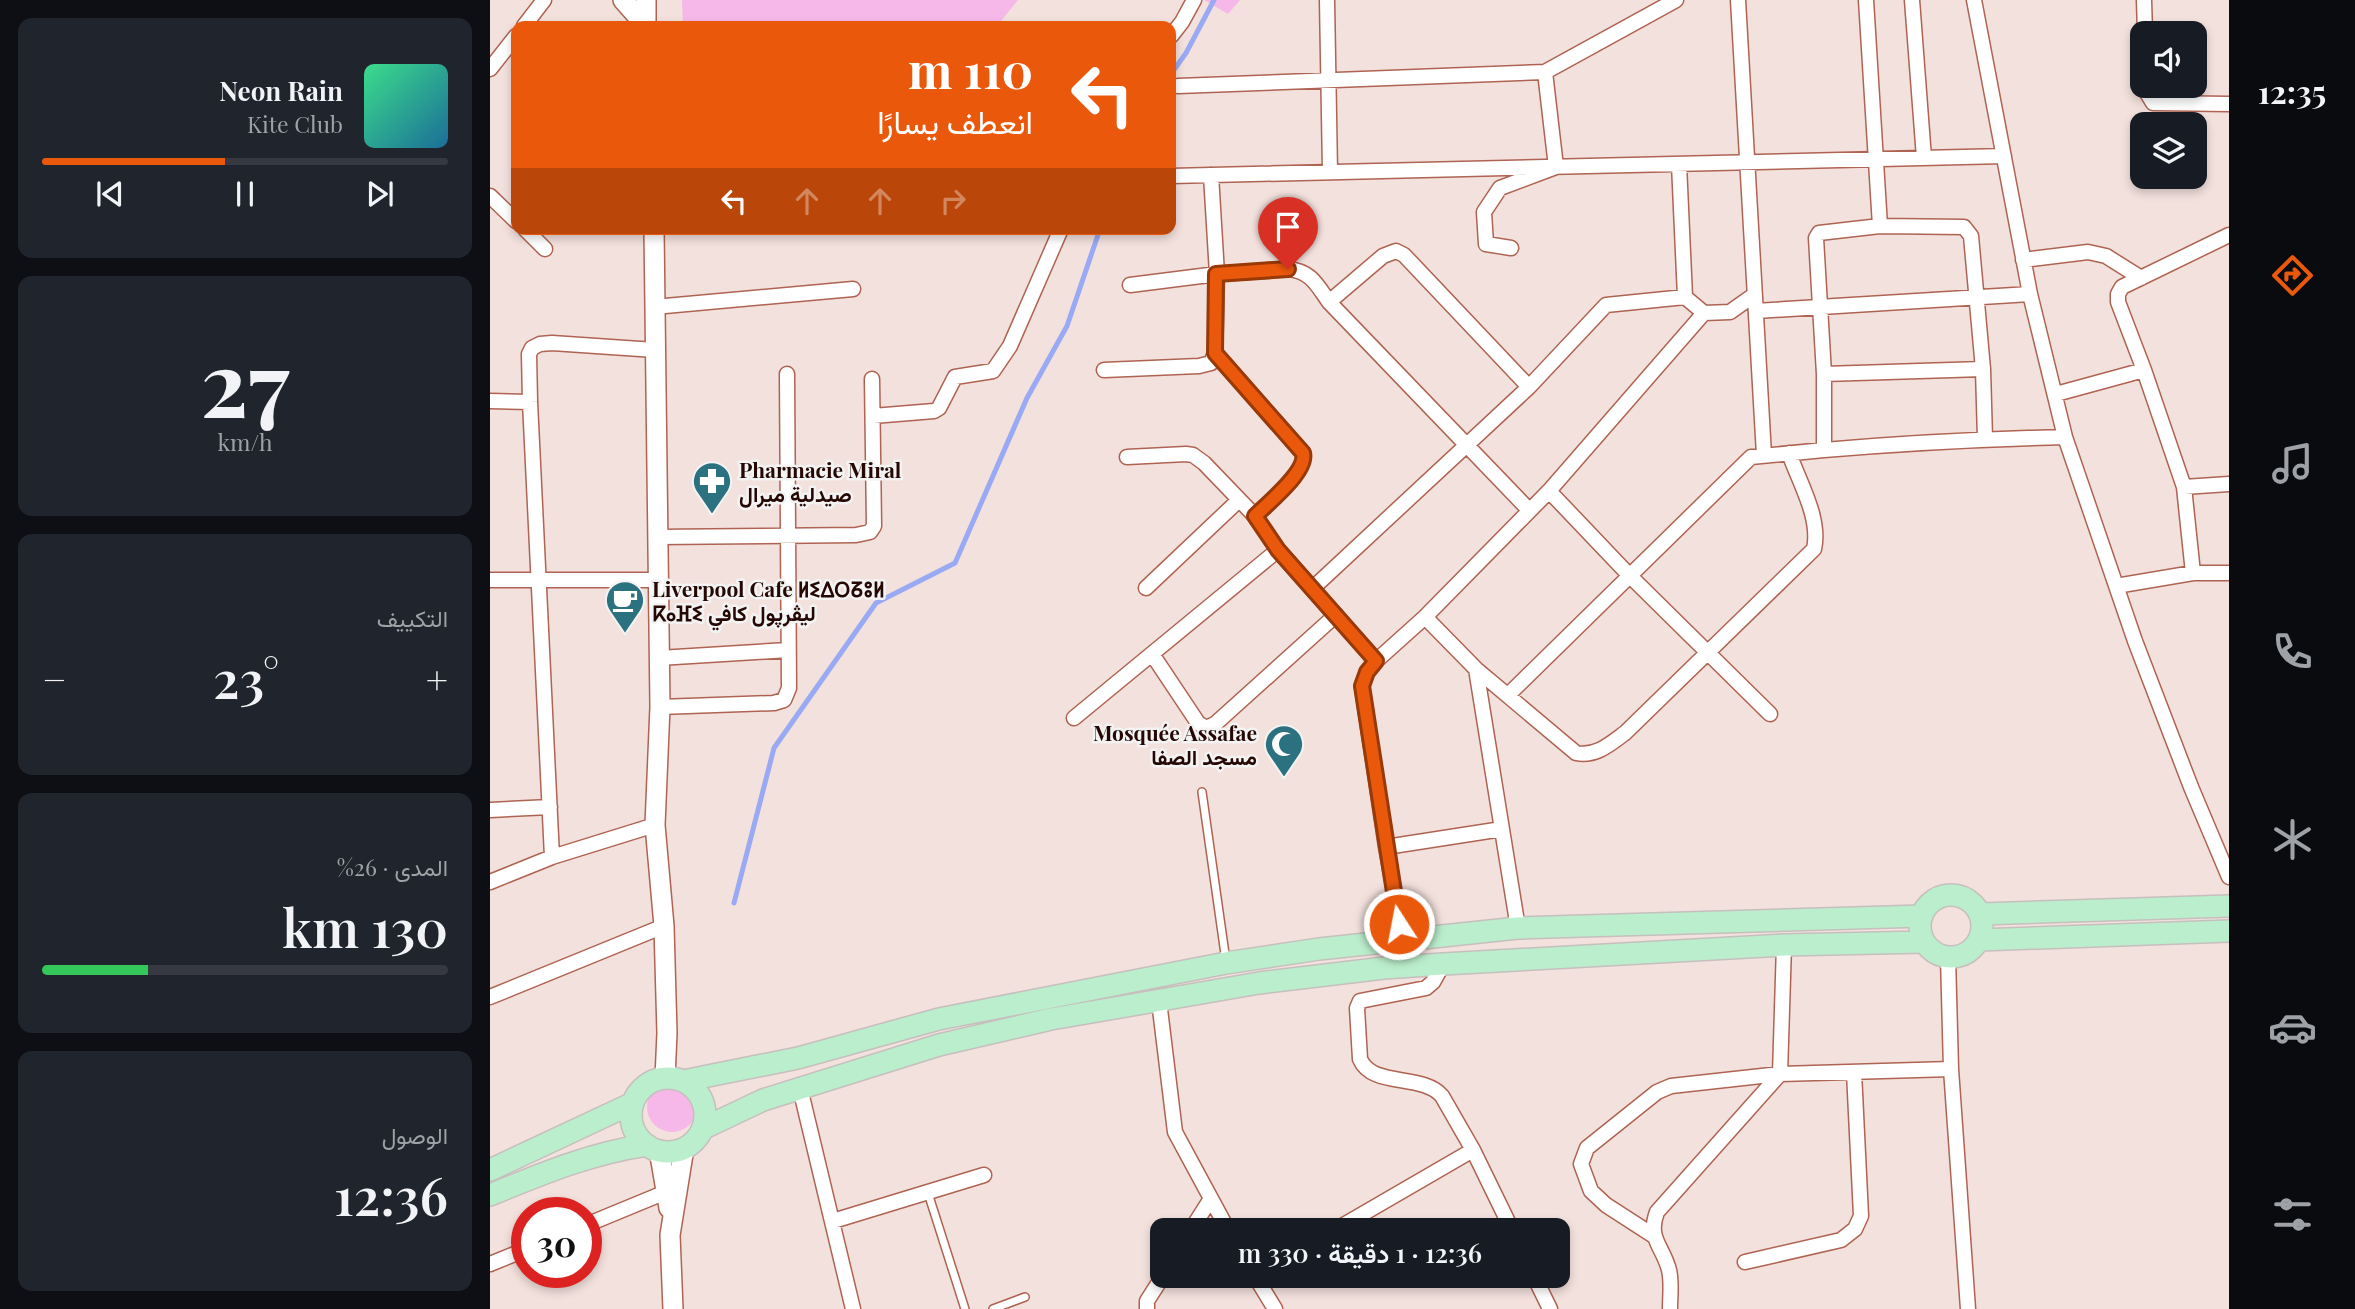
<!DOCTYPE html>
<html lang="ar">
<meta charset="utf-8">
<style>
:root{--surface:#171b24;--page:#20242c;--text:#f1f3f6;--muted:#9ea1a6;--line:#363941;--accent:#ea580c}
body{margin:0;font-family:"Playfair Display",Vazirmatn,"Noto Sans Tifinagh",serif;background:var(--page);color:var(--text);direction:rtl;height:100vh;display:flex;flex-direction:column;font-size:26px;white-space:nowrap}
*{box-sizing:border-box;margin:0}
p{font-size:23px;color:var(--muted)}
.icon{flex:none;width:38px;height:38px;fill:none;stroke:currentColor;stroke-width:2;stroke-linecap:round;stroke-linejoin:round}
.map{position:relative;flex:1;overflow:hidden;direction:ltr}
.drawer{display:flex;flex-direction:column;gap:18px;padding:18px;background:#0d0f14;width:490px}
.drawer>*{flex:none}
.banner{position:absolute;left:21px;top:21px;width:665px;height:214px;border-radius:14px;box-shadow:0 4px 10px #0003;direction:rtl;background:#ea580c;color:#fff;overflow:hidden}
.controls{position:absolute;left:1640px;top:21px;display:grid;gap:14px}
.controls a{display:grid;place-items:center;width:77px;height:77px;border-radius:14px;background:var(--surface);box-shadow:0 4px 10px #0003;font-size:35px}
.speed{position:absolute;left:21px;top:1197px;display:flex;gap:14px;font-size:35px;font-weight:700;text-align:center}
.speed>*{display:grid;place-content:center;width:91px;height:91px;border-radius:50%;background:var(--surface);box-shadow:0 4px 10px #0003;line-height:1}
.speed .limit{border:10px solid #d22;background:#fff;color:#111}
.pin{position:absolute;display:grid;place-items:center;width:60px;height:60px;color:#fff;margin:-72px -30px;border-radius:50% 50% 50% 0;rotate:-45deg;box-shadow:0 0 7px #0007}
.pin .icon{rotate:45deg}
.me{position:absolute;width:77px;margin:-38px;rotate:349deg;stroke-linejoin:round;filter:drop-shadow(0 0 5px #0008)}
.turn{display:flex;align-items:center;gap:24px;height:147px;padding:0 28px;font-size:32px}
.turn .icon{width:91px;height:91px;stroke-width:2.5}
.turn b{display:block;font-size:49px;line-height:60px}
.lanes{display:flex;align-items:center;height:66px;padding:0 28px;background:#0003;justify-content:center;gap:35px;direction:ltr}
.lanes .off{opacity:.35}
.big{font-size:52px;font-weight:600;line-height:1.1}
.drawer .tile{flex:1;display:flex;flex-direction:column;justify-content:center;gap:10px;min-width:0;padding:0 24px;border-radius:14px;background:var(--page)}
.drawer .dial{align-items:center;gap:0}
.dial b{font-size:91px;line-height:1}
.song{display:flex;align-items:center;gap:21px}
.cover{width:84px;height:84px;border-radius:10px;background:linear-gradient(135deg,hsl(150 70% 55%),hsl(200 70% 35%))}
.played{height:7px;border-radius:4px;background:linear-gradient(90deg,var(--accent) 45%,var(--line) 45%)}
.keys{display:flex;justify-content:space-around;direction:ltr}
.heat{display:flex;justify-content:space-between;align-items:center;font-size:38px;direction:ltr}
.charge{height:10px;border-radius:5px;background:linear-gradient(90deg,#34c759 26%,var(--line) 0)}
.trip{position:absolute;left:660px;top:1218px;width:420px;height:70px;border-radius:14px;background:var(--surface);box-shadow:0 4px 10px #0003;font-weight:600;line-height:70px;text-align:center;direction:rtl}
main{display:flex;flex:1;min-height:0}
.tabs{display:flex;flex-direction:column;width:126px;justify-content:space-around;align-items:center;background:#090b0e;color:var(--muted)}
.tabs .icon{width:49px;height:49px}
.tabs .selected{color:var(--accent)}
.tabs b{font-size:32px;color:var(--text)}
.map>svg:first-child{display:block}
</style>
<main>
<nav class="tabs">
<b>12:35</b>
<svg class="icon selected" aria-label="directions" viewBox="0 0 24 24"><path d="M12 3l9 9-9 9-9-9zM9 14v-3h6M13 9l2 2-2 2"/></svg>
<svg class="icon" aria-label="music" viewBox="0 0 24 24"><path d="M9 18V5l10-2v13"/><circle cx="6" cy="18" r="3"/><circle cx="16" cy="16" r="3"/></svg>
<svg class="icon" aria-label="phone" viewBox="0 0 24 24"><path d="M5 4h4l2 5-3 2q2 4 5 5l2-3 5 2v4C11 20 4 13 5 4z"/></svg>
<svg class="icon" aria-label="climate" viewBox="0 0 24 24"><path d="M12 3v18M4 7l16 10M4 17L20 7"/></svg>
<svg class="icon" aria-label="car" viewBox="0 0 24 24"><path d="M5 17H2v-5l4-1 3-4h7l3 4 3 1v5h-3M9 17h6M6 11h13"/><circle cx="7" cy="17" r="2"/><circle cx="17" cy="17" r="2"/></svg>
<svg class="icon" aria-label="filters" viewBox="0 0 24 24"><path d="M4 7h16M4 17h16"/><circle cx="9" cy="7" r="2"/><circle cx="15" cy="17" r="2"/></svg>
</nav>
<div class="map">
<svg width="1739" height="1309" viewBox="0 0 1739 1309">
<rect width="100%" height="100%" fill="#f3e1dd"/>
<path fill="#f6b8e9" d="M192,0h336l-21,26h-314z
M714,0h36l-12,14z
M157 1107a25 25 0 1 1 50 0a25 25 0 1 1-50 0Z"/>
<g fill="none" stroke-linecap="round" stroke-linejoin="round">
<path stroke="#99a9f3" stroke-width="5" d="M681,74l15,-21 28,-53
M244,903l40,-155 102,-145 79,-40 72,-165 40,-72 33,-97"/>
<g stroke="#af6352" stroke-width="10">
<path id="lane" d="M712,792l24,169
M438,1193l37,116
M503,1309l32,-12"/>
</g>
<g stroke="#af6352" stroke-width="17">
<path id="street" d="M837,0l3,172
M1248,0l26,455
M1376,0l14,226
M1422,0l12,158
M1484,0l56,294 35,143 70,204 56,146 38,90
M1654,0l1,33
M34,26l20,-26
M681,36l11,-14 12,-22
M0,69l26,-33
M688,86l367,-14 131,-72
M1657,86v7l6,10 76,1
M1189,164l6,133 19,16
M681,176l833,-20
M0,196l26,25
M35,229l20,20
M1021,248l-25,-4 -2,-32 16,-24 56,-21 -11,-95
M1533,260l65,-8 18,4 35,22
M640,285l87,-11 71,-5c23,2 29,16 41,33
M164,307l199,-18
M1266,311l274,-17
M725,353l88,100c5,18 -35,50 -48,63
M614,370l95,-4 12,-3 4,-10 2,-79 -6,-99
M1334,374l159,-5
M1039,387l-125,-132 -8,-4 -13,5 -54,46 200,208
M1566,394l88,-24
M0,401l40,1
M383,416l61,-5 5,-3 16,-31 38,-6 17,-25 51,-117
M1495,439l-2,-70 -12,-133 -7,-9 -84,-1 -61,7 -3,5 8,136v76c81,-7 160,-11 241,-13
M637,457l59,-3 7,1 11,8 51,53 23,34 98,111
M1694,487l45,-3
M1059,491l80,84 141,139
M167,537l199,-2 14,-3 4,-6 -2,-147
M1703,573l-9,-86 -40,-117 -26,-68v-8l4,-7 107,-52
M0,580h168
M1626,586l77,-13h36
M656,588l93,-88
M823,588l216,-201 77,-82 79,-8
M935,617l51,52 100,84c20,4 34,-9 49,-20l189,-184c7,-31 -15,-67 -25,-96
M662,654l46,69 8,5 9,-4 121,-109
M169,658l129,-8
M986,669l42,259
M1018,695l243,-238 73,-7
M170,707l114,-4 10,-3 5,-12 -2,-314
M584,718l204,-168
M0,810l60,-3
M896,847l116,-18
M62,857l-22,-455 -1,-48 3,-6 8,-4 12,-1 103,7
M0,882l62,-25 103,-32
M913,939l-17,-92 -24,-161 5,-14 9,-11 49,-44 124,-126 155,-178 26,-1 24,-17
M1458,957l3,112 17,240
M953,964l-10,18 -7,6 -66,13 -3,7 3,51c12,29 62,14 82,37l31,54 39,80
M0,997l174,-71
M669,1001l16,131 53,98
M310,1088l53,221
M343,1221l151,-46
M96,1225l80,-33
M701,1230l19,-30
M845,1230l138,-80
M1164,1236l-48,-31 -15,-14 -10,-27 6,-16 70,-56 14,-6 109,-12 171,-5
M1255,1262l96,-22 14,-11 6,-13 -7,-144
M0,1264l37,-15
M765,1276l20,33
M1044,1276l16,33
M657,1309v-8l16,-25
M1180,1309c0,-13 2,-27 -1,-39 -6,-24 -22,-31 -12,-58l123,-138 4,-129"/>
</g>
<g stroke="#af6352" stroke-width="22">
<path id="secondary" d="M133,0l23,26
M156,26v-26
M164,229l6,478 -5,118 9,101 3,107 -2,45
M169,1150l10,58
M183,1309l-3,-74 14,-87"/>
</g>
<g stroke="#c6bfbe" stroke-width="24">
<path id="primary" d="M1430 926a31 31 0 1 1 62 0a31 31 0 1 1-62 0Z
M1491,914l248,-8
M1490,940l249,-9
M141 1115a37 37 0 1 1 74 0a37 37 0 1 1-74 0Z
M193,1081l115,-23 141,-39 287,-56 93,-14 199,-21 404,-12
M212,1129l61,-29 176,-55 112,-26 208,-36 125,-15 59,-4 341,-19 140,-3
M0,1170l143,-67
M0,1195c51,-21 101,-42 157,-50"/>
</g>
<use href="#lane" stroke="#fff" stroke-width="7"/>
<use href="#street" stroke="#fff" stroke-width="14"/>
<use href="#secondary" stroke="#fff" stroke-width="19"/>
<use href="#primary" stroke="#bec" stroke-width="21"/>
</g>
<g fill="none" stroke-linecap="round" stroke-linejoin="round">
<g stroke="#983908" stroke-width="18">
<path id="route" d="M798,269l-72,5 -1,79 88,100c5,18 -35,50 -48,63l23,34 98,111 -9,11 -5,14 37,238"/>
</g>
<use href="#route" stroke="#ea580c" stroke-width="12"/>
</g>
<defs>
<g id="pharmacy-pin" transform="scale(2.0125)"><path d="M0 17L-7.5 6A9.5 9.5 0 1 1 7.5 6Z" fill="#2c7180" stroke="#f2f3f2"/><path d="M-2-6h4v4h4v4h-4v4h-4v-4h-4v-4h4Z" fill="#fff"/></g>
<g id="cafe-pin" transform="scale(2.0125)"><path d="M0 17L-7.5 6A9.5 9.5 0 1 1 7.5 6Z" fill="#2c7180" stroke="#f2f3f2"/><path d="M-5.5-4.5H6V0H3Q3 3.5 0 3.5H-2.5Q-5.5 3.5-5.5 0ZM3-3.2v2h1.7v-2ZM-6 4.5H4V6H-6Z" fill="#fff"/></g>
<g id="mosque-pin" transform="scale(2.0125)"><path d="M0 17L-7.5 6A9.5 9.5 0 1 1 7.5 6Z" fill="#2c7180" stroke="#f2f3f2"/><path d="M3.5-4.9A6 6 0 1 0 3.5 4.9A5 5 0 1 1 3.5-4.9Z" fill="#fff"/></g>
</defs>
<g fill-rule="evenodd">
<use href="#pharmacy-pin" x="222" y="481"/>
<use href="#cafe-pin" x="135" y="600"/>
<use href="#mosque-pin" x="794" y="744"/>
</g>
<g text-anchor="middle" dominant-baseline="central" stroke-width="5" stroke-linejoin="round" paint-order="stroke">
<g font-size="21" font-weight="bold" fill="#250804" stroke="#f2f3f2" text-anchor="start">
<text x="249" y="469">Pharmacie Miral<tspan x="249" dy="24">صيدلية ميرال</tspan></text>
<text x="162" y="588">Liverpool Cafe ⵍⵉⵠⵔⵒⵓⵍ<tspan x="162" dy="24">ⴽⴰⴼⵉ ليڤرپول كافي</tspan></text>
<text x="767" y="732" text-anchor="end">Mosquée Assafae<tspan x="767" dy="24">مسجد الصفا</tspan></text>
</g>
</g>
</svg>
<div class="controls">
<a><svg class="icon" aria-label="sound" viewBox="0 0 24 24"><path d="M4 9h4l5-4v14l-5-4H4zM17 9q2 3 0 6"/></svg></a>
<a><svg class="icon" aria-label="layers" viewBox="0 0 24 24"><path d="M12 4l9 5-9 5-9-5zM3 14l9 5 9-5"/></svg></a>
</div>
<div class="speed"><div class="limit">30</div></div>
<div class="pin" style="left:798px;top:269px;background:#d93025"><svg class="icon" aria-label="arrive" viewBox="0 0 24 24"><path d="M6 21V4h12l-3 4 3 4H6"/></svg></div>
<svg class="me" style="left:909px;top:924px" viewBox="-20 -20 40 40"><circle r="17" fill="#ea580c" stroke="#fff" stroke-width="3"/><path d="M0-11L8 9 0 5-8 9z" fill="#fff"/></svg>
<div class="trip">12:36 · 1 دقيقة · 330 m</div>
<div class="banner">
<div class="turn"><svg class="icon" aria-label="left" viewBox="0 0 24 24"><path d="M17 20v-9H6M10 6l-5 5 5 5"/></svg><div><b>110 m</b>انعطف يسارًا</div></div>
<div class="lanes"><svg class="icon" aria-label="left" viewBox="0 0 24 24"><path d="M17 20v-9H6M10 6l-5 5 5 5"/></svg><svg class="icon off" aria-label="ahead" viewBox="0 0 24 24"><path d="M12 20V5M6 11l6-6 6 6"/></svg><svg class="icon off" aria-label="ahead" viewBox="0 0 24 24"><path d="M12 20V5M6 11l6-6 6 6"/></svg><svg class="icon off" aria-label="right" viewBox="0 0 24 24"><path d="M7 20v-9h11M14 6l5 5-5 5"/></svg></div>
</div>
</div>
<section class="drawer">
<div class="tile">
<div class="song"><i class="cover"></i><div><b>Neon Rain</b><p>Kite Club</p></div></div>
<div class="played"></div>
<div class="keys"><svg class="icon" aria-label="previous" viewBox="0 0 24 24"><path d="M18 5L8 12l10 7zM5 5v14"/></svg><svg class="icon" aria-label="pause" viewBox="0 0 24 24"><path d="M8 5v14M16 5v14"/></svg><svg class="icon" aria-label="next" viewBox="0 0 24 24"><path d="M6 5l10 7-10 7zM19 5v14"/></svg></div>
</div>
<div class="tile dial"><b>27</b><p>km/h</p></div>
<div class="tile"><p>التكييف</p>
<div class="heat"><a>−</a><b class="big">23°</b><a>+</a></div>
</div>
<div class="tile"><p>المدى · 26%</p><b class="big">130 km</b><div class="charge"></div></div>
<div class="tile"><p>الوصول</p><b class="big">12:36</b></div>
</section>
</main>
